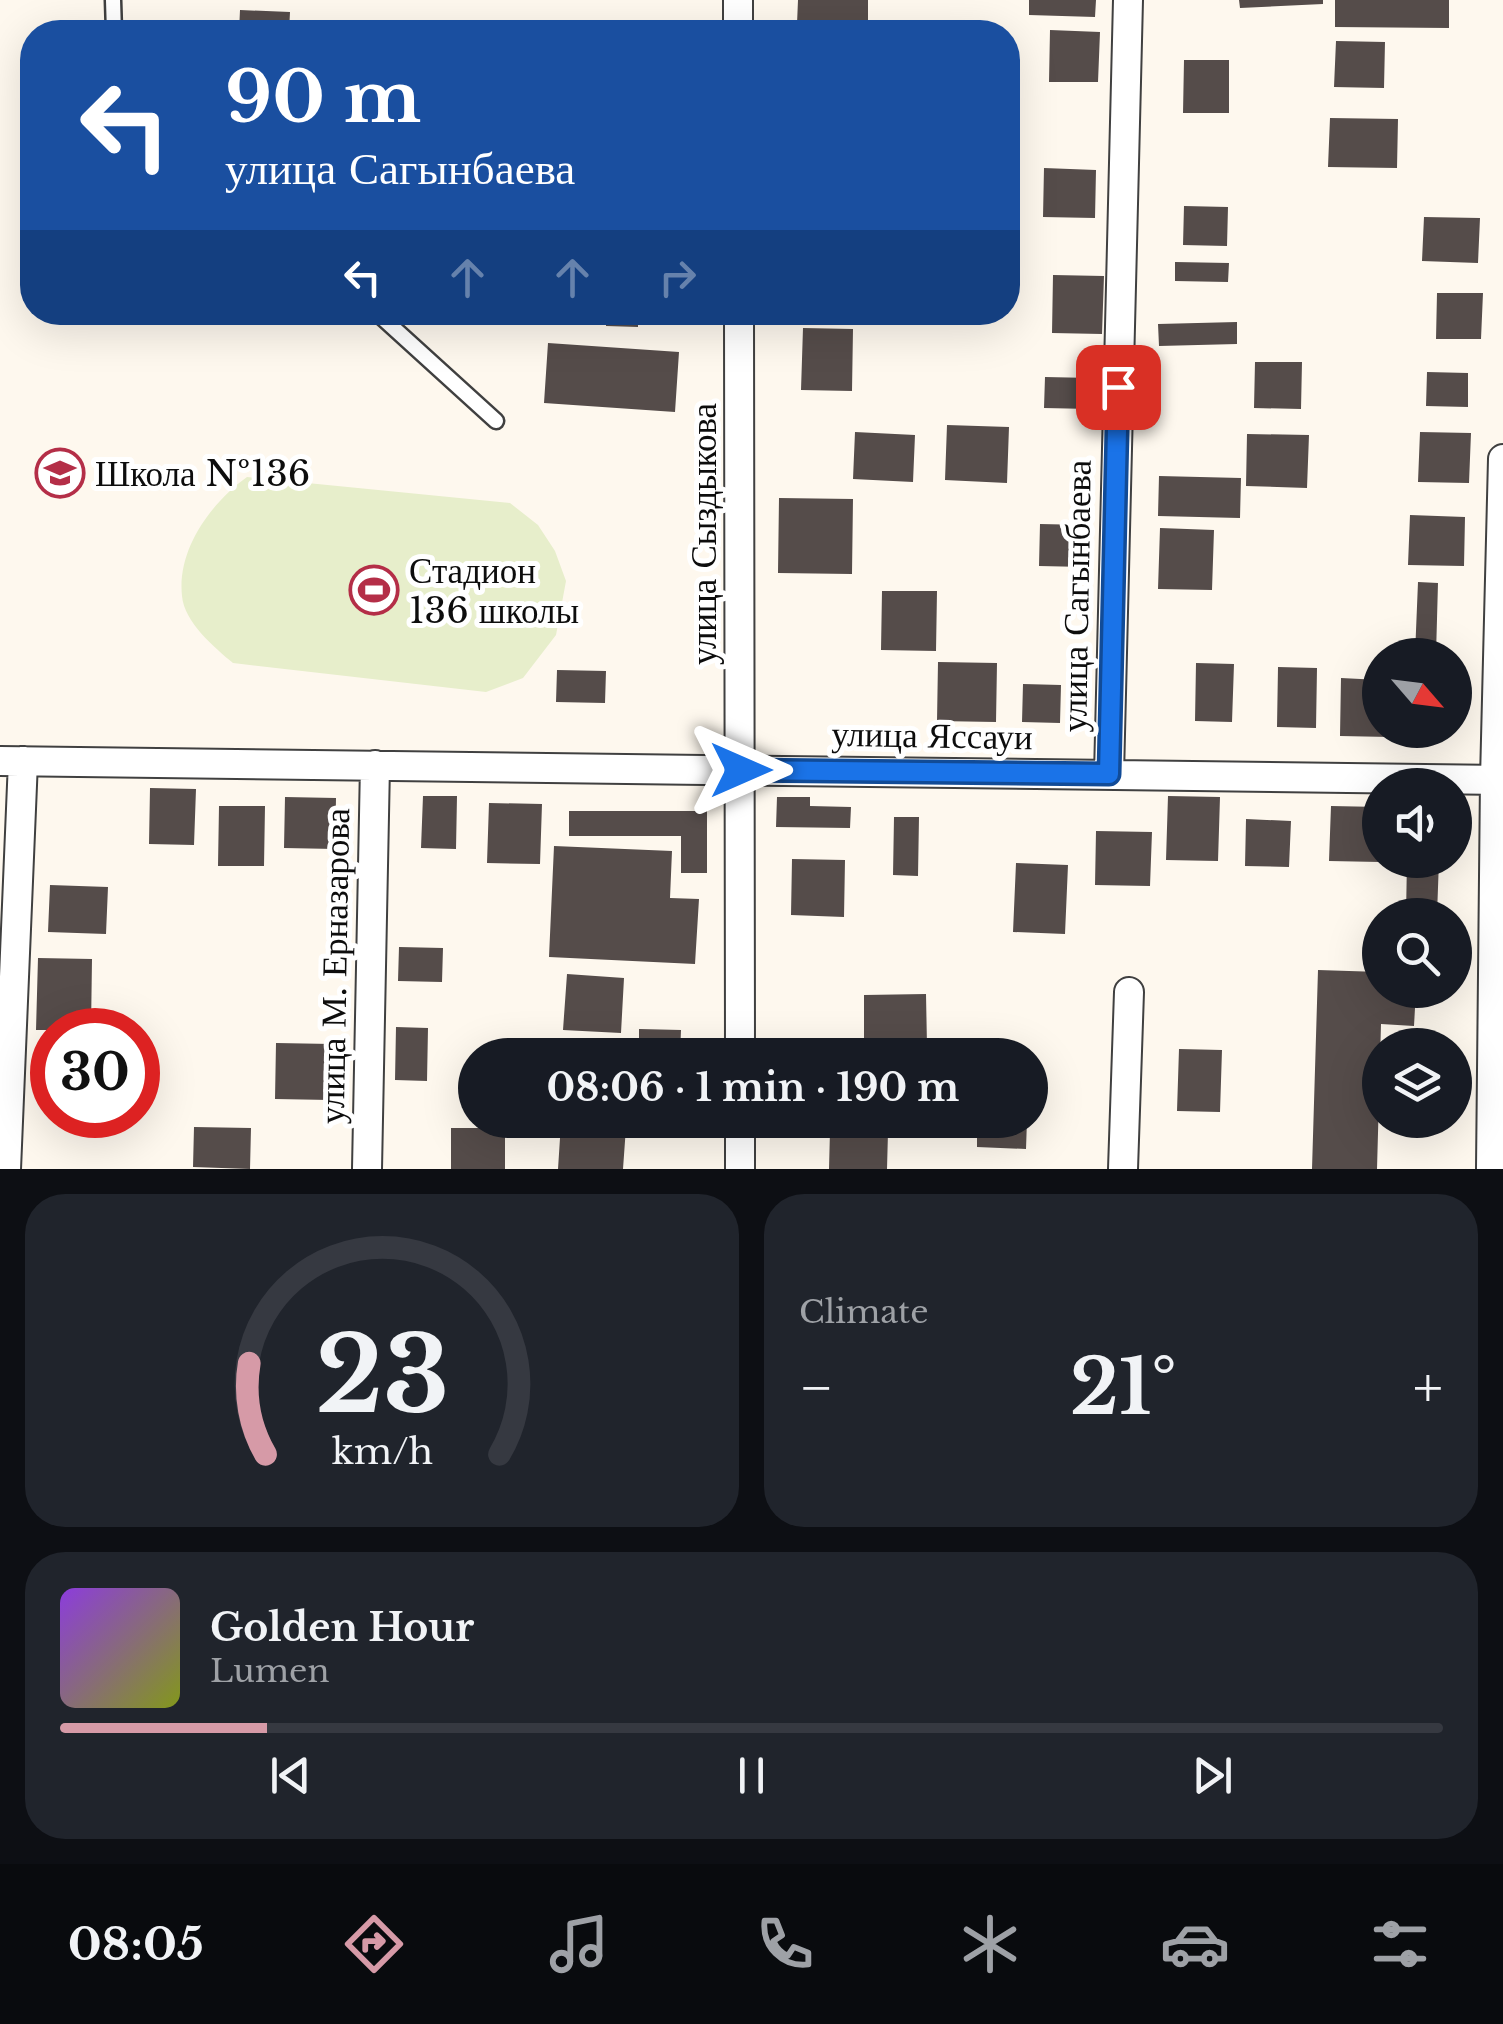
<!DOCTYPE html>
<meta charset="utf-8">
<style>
:root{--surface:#171b24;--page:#20242c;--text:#f1f3f6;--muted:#9ea1a6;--line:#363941;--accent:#d69aa7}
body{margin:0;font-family:"Libre Baskerville",serif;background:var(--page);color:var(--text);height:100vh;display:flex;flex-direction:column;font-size:38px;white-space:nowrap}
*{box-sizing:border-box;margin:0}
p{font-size:32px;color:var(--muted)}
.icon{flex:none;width:55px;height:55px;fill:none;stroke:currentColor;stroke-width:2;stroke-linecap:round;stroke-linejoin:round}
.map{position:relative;height:1169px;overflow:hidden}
.drawer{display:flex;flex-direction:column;gap:25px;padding:25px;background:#0d0f14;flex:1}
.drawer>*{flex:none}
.guide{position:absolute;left:20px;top:20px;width:1000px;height:305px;border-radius:40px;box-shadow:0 10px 40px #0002;background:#1a4fa0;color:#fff;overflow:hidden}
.needle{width:65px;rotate:118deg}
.controls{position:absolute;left:1362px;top:638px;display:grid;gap:20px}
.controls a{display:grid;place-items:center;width:110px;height:110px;border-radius:50%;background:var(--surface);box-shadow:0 10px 40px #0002;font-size:50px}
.speed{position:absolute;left:30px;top:1008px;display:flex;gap:20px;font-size:50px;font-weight:700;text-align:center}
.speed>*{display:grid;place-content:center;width:130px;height:130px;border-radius:50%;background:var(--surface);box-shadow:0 10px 40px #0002;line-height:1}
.speed .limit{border:15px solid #d22;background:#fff;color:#111}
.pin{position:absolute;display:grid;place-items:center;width:85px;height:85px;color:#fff;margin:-42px;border-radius:20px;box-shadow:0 5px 15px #0006}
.me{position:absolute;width:110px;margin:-55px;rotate:90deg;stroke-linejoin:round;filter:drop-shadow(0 0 8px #0008)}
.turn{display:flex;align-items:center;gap:35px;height:210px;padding:0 40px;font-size:45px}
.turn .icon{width:130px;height:130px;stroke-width:2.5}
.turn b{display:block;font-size:70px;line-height:85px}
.lanes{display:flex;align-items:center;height:95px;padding:0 40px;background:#0003;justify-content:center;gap:50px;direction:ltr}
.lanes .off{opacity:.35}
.big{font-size:75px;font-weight:700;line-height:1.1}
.drawer .tile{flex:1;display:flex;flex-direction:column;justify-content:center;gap:15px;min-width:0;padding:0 35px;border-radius:40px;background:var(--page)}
.drawer .dial{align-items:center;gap:0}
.dial svg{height:260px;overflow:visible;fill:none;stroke:var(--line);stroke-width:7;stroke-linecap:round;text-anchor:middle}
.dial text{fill:var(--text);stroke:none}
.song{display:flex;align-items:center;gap:30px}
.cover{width:120px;height:120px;border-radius:15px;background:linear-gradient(135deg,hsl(270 70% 55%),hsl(70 70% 35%))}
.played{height:10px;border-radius:5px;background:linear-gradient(90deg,var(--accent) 15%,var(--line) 15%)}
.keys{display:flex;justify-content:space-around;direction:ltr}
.heat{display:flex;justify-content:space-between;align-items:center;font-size:55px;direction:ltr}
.drawer .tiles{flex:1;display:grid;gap:25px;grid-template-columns:1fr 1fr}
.tile:last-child{grid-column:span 2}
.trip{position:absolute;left:458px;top:1038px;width:590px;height:100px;border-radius:50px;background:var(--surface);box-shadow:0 10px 40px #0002;font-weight:700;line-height:100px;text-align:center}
.dock{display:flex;height:160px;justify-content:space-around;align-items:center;background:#090b0e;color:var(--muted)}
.dock .icon{width:70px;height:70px}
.dock .selected{color:var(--accent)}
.dock b{font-size:45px;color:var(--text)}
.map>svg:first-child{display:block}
</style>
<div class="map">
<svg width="1503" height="1169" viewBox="0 0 1503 1169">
<rect width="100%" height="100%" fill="#fef8ee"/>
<path fill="#e7eecb" d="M247,477l263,26 28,22 17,26 11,30 -10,54 -33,43 -37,14 -253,-29c-18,-15 -49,-41 -51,-67 -5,-47 29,-93 65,-119z"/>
<path fill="#554c4a" d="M798,0h70v26l-71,-2z
M1029,0h67l-1,17 -66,-2z
M1239,0h84v4l-83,4z
M1335,0h114v28l-114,-1z
M240,10l50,2 -1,20h-50z
M515,21l146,9v2h-147z
M1050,30l50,2 -2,50h-49z
M1336,41l49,1 -1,46 -50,-1z
M1184,60h45v53h-46z
M1330,118l68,1 -1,49 -69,-1z
M1044,168l52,2 -1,48 -52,-1z
M1184,206l44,1 -1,39 -44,-1z
M1424,217l56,1 -2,45 -56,-2z
M1175,262l54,1 -1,19 -53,-1z
M1053,275l51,1 -2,58 -50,-1z
M1437,293h46l-2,46h-45z
M606,312h32v15l-32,-1z
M1237,322v22l-78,2 -1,-22z
M803,328l50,1 -1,62 -51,-1z
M548,343l131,9 -4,60 -131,-9z
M1255,362h47l-1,47 -47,-1z
M1427,372l41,1v34l-42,-1z
M1045,377l47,1 -1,31 -47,-1z
M947,425l62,2 -2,56 -62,-3z
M855,432l60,3 -2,47 -60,-3z
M1420,432l51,1 -2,50 -51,-1z
M1247,434l62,1 -2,53 -61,-2z
M1159,476l82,2 -1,40 -82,-2z
M779,498l74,1 -1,75 -74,-1z
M1410,515l55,2 -1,49 -56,-1z
M1040,524l46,1 -1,42 -46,-1z
M1160,528l54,2 -2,60 -54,-1z
M1418,582l20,1 -2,72h-21z
M882,591h55l-1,60 -55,-1z
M938,662l59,1 -1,59 -59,-1z
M1196,663l38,1 -2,58 -37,-1z
M1278,667l39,1 -1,60 -39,-1z
M557,670l49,1 -1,32 -49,-1z
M1341,678l39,2v50h11l-1,7 -50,-1z
M1023,684l38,1 -1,38 -38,-1z
M150,788l46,1 -2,56 -45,-1z
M423,796h34l-1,53 -35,-1z
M1168,796l52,1 -2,64 -52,-1z
M285,797l51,1 -1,51 -51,-1z
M777,797h33v9l41,1 -1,21 -74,-1z
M489,803l53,1 -2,60 -53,-1z
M219,806h46l-1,60h-46z
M1331,806l49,1v55l-51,-1z
M569,811h138v62h-26v-37h-112z
M894,817h25l-1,59 -25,-1z
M1246,819l45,2 -2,46 -44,-1z
M1096,831l56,1 -2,54 -55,-1z
M554,846l118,5 -2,47 29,1 -4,65 -146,-7z
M792,859l53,1 -1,57 -53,-2z
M1407,860h32l-2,55h-31z
M1016,863l52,2 -3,69 -52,-2z
M50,885l58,2 -2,47 -58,-2z
M399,947l44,1 -1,34 -44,-1z
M38,958l54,1 -1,71h-55z
M1318,970l62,2v18h36l-2,36 -33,-2 -4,145h-65z
M567,974l57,4 -3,55 -58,-3z
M926,994l1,52 -63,1v-52z
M396,1027l32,1 -1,53 -32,-1z
M639,1029l42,1 -1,25h-41z
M276,1043l56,1 -2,56 -55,-1z
M1179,1049l43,1 -2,62 -43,-1z
M138,1051h10l-1,51h-9z
M977,1120h50l-1,29 -49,-2z
M561,1123l65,4 -3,42h-65z
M194,1127l57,1 -1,41 -57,-2z
M451,1128h54v41h-54z
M830,1131l58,1 -1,37h-58z"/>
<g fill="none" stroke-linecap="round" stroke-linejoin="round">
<g stroke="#404040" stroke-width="19">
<path id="lane" d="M113,0l1,32
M376,312l120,109"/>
</g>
<g stroke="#404040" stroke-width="32">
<path id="street" d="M738,0v32
M739,312l1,743
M0,761l1503,19
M1109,775l19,-775
M6,1169l17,-408
M367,1169l8,-404
M740,1169v-49
M1123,1169l6,-177
M1491,1169l4,-390 8,-320"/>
</g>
<use href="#lane" stroke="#fff" stroke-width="14"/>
<use href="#street" stroke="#fff" stroke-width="28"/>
</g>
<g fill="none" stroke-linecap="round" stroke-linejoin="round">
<g stroke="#114b97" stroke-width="25">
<path id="route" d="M741,770l368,4 9,-387"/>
</g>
<use href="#route" stroke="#1a73e8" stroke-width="18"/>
</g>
<defs>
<g id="school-ring" transform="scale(2.5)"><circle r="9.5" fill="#fff" stroke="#b42e47" stroke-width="1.5"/><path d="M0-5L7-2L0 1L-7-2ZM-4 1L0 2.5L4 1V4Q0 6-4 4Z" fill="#b42e47"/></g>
<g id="stadium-ring" transform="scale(2.5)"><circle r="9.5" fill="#fff" stroke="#b42e47" stroke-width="1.5"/><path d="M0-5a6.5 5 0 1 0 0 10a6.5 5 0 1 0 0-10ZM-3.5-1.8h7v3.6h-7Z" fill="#b42e47"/></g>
</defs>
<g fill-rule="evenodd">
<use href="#school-ring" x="60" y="473"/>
<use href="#stadium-ring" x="374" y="590"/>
</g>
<g text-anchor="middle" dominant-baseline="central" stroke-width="10" stroke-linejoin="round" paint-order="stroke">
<g font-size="35" fill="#0d0d0d" stroke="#fff" text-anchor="start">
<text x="95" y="473">Школа №136</text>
<text x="409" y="570">Стадион<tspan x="409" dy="40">136 школы</tspan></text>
</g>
<g font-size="35" fill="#0d0d0d" stroke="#fff">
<text transform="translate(703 534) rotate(-90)">улица Сыздыкова</text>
<text transform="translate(1076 596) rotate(-89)">улица Сагынбаева</text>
<text transform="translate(932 735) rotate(1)">улица Яссауи</text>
<text transform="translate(334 966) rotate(-89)">улица М. Ерназарова</text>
</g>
</g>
</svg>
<div class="controls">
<a><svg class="needle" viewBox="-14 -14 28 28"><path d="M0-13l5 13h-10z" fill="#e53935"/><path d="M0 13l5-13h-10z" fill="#9ea1a6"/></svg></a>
<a><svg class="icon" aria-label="sound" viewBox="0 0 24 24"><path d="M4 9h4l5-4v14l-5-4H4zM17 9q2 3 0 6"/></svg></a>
<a><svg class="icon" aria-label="search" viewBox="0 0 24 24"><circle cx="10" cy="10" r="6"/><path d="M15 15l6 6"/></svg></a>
<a><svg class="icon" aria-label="layers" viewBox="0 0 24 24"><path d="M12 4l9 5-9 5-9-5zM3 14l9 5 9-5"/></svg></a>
</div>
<div class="speed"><div class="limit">30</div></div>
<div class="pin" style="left:1118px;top:387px;background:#d93025"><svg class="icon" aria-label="arrive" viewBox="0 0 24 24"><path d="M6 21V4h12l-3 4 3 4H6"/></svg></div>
<svg class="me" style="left:741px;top:770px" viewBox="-20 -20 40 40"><path d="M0-17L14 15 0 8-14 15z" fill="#1a73e8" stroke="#fff" stroke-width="4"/></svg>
<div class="trip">08:06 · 1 min · 190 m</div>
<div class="guide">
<div class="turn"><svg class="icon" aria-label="left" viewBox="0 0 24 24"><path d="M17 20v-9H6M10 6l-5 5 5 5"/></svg><div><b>90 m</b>улица Сагынбаева</div></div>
<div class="lanes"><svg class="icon" aria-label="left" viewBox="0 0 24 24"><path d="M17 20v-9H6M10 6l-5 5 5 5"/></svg><svg class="icon off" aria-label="ahead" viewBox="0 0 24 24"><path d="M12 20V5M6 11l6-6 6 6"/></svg><svg class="icon off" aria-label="ahead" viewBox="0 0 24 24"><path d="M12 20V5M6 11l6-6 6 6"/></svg><svg class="icon off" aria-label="right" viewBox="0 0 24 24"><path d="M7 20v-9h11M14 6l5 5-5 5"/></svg></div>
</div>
</div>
<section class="drawer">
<div class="tiles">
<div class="tile dial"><svg viewBox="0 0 100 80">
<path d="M14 69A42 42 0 1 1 86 69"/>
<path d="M14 69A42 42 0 0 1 9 41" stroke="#d69aa7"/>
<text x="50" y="56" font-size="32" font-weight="700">23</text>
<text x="50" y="72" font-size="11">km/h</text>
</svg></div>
<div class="tile"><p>Climate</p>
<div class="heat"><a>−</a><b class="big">21°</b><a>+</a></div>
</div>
<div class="tile">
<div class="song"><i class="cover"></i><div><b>Golden Hour</b><p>Lumen</p></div></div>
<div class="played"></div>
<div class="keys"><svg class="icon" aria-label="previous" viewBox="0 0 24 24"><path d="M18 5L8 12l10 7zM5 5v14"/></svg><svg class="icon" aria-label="pause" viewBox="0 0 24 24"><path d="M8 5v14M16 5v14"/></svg><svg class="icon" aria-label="next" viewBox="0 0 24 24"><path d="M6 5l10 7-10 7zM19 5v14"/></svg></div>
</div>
</div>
</section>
<nav class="dock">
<b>08:05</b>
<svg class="icon selected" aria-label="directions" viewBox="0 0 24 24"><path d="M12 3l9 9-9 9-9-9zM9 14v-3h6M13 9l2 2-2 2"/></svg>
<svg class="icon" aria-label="music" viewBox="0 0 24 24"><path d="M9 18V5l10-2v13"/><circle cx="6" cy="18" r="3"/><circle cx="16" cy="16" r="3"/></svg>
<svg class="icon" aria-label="phone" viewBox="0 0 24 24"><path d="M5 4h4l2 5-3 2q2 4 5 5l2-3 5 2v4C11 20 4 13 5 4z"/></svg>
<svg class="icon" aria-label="climate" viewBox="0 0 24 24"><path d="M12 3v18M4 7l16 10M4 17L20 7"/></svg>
<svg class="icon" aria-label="car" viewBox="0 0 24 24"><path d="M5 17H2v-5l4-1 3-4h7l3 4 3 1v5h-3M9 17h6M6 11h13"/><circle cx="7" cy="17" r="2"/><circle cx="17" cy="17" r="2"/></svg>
<svg class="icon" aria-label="filters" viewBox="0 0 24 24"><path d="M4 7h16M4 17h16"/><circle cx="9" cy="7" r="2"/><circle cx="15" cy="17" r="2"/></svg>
</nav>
